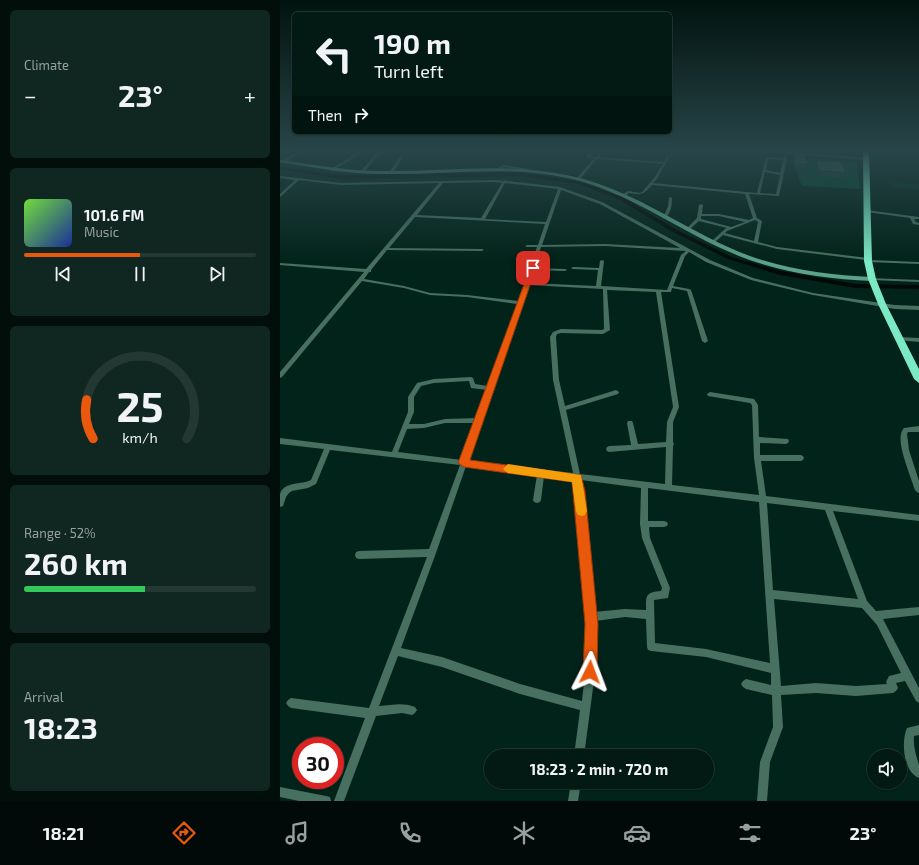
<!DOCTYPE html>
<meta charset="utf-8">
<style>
:root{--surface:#021a13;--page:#102721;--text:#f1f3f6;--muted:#96a1a0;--line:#233833;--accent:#ea580c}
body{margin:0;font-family:"Exo 2",sans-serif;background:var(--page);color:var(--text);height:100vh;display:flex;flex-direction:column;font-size:15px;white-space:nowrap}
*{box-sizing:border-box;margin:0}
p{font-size:13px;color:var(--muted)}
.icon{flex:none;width:22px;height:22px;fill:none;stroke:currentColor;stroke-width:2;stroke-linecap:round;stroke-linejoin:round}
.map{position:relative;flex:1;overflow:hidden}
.panel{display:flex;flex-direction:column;gap:10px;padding:10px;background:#010e0a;width:280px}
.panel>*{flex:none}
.banner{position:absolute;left:12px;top:12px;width:380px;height:122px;border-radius:6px;box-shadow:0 1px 3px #0004,0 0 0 1px var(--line);background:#021a13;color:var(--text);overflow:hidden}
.fabs{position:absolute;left:587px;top:749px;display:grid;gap:8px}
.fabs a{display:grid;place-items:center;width:40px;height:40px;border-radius:50%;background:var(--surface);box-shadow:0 1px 3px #0004,0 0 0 1px var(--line);font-size:20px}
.speed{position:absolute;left:12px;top:737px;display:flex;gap:8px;font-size:20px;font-weight:700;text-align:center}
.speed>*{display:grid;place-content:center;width:52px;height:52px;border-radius:50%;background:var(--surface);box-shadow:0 1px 3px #0004,0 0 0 1px var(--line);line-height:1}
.speed .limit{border:6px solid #d22;background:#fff;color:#111}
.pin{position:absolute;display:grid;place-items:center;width:34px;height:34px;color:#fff;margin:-17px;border-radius:8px;box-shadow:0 2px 6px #0006}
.me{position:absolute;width:44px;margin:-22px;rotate:3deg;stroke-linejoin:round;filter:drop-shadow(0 0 3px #0008)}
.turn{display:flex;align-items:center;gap:14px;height:84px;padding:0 16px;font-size:18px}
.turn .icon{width:52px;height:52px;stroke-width:2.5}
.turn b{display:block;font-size:28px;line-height:34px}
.then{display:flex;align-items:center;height:38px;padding:0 16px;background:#0003;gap:8px;font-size:15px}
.big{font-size:30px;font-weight:700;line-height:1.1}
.panel .tile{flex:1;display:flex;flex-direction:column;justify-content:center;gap:6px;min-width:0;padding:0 14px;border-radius:6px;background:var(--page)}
.panel .dial{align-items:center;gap:0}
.dial svg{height:104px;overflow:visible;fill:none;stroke:var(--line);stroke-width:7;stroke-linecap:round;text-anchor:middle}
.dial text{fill:var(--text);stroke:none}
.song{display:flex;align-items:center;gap:12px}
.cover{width:48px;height:48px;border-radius:6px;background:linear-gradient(135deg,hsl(100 70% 55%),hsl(230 70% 35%))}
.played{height:4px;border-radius:2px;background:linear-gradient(90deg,var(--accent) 50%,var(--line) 50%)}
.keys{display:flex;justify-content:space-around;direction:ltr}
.heat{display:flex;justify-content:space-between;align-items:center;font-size:22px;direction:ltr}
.charge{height:6px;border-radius:3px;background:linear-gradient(90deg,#34c759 52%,var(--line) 0)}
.trip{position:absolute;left:204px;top:749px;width:230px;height:40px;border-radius:20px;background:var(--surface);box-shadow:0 1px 3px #0004,0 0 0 1px var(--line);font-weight:700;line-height:40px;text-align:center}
.tabs{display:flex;height:64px;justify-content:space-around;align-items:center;background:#010a08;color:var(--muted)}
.tabs .icon{width:28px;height:28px}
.tabs .on{color:var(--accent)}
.tabs b{font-size:18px;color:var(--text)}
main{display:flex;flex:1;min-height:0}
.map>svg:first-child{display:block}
</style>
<main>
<section class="panel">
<div class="tile"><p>Climate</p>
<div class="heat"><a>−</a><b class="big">23°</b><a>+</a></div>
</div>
<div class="tile">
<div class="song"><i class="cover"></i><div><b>101.6 FM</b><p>Music</p></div></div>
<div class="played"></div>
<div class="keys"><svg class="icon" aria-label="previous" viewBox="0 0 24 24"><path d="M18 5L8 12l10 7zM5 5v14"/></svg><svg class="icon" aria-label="pause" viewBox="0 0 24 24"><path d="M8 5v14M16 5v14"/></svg><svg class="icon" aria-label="next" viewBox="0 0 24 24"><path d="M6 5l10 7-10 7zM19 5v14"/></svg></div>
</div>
<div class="tile dial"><svg viewBox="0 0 100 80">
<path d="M14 69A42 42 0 1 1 86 69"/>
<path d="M14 69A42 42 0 0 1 9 39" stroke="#ea580c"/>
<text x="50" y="56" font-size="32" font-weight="700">25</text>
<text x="50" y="72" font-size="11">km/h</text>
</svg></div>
<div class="tile"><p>Range · 52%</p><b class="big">260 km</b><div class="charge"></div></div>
<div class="tile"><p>Arrival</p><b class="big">18:23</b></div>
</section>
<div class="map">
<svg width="639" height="801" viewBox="0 0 639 801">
<rect width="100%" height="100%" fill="#022319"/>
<path fill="#012e21" d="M609,181l30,3v6l-28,-3z"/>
<path fill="#034736" d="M528,158l48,4 5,27 -59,-3 -7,-18z"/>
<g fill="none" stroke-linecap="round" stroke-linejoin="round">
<path stroke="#010a06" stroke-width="1" d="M0,184l17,-13"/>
<path fill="#010a06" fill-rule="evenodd" d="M0,167l60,8 178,-3 62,9 44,17 51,31 57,28 49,14 75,13 63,1v4l-63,-1 -76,-13 -52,-16 -57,-28 -51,-31 -41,-16 -61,-8 -178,3 -60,-10z"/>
<path fill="#477061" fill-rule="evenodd" d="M19,151h3l-18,12h-2v-2z
M81,151h3l-32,20 -3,-1z
M98,151l3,1 -18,21h-2v-2z
M311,151h3l-4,5 6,1 5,-6h2l-4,6 65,5 4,-7h2l-13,24 -4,4 104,10 9,-36 17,1 1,-2h2l1,3 -8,37 -30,-2 8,24 5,3 -4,21 19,5 91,11h2v2l49,2v2l-51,-2h-2v-2l-89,-11 -54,-14 -8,7h-2v-2l12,-11 2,-1 -28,-7 -9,8 -3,-1 10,-10 2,-13 2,-1 2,1 -1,9h17l30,6 4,-2 -8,-24 -93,-9c-9,10 -10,10 -23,8l-4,3h-2v-2l5,-3 12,2 2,-1 12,-14 9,-14 -66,-5 -18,21h-2v-2l17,-20h-5l-3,-2zM488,159l15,1 -3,13 -14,-3zM485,172l15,3 -4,19 -16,-1zM421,216h18l26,6 -14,5 -30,-8zM475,220l3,2 -4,19 -29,-8 2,-2z
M486,151h8l92,7 2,1 -2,1 -98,-8z
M120,156l3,1 -11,17h-2l-1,-1z
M224,165l24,4 2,1 -2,1 -24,-4 -4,2 -2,-1z
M0,176l61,7 155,-3 7,1 2,-1 2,1 53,6 42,15 108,58 43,18 60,15 82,12 24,1v4l-24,-1 -82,-14 -62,-15 -45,-18 -17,-10 -4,4 -12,30 16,3 2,1 17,51 -3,2 -3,-2 -15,-50 -15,-3 -1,4h-10l18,115 -6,15v20l1,2 -1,2 -1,39 87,10 -5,-37 -2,-53 -2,-2 -42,-7 -1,-2 3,-2 44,7 4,6 1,32 29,2 1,2 -1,2 -2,1 -26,-1v12h41l2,1 1,2 -1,2 -2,1h-40l5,35 153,19v6l-86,-10 34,90 9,10 43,-4v8l-36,4 36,69v15l-3,-2 -11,-20 -9,2 2,5 -2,3 -3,2 -37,3 -40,-3 -35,2 2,32 -13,35 -3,39h-10l3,-39 13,-35 -1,-32 -26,-6 -3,-2 -2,-3 2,-3 3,-2 25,6v-12l-65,-16 -55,-6 -3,-1 -1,-3 -1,-28 -21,-2 -30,4v52l-11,83h-10l6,-46 -60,-16 -78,-27 -44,-11 -19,50c13,-1 24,-4 36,1l2,3 -2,3 -3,2 -10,-2 -26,3 -32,85h-10l31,-83 -74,-10 -3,-2 -2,-3 2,-3 3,-2 78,10 58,-151 -68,2 -3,-1 -1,-3 1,-3 3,-1 70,-2 31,-84 -130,-15 -14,34 -8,4 -16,3 -3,2 -3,4 -3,9 -3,1c0,-4 0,-9 0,-13 4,-13 22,-9 31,-14l13,-31 -44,-5v-6l112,14 16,-40v-15l9,-14 17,-4 37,-2 2,1 2,6 13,2 29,-82 -50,-7 -37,-2 -26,-7 -42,-7 -80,96 -2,1v-6l84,-100 -84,-7v-2l86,6 73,-86 -98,2 -42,-5 -19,17v-3l15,-14 -15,-2zM216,182l6,1 -21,35 -64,-3 26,-32zM225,183l53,6 -12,33 -61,-3zM281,190l39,14 80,44 -75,-4 -63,1zM135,217l130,7 -7,21h-11l-2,1 2,1h10l-19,54 -51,-6 -37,-2 -26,-7 -40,-7 5,-7h2v-2l16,-20 95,1 2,-1 -2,-1 -93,-1zM325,246l81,5 -5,4 -14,35 -66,-4 3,-25 -2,-1 -2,1 -1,7 -26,-1 -2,1 2,1 25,1 -2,16 -67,-3 4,-13 32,1 2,-1 -2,-1 -31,-1 7,-21zM248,285l75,4 1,40 -2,1 -41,-1 -8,3 -3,5 3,43 20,93 -105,-12 54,-157 1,-1v-1zM327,290l49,2 17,115 -6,15 -1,20 -28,2 -5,-21 -1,-2h-4l-1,2 4,22 -22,1 -2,1 -1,2 1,2 2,1 57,-5 -1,37 -85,-10 -14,-64 52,-16 1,-2 -3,-2 -51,16 -6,-26 -3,-43 1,-3 4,-1 42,1 7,-4zM189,381l2,7 16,2 -10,28 -32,1 -21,5h-15l5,-12v-15l7,-11 13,-3zM165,423h30l-13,37 -64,-8 9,-23 17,-1zM186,466l71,9 -4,25 1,2 3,1 3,-1 1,-2 3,-24 30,3 2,12 11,133 -2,49 -3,28 -62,-17 -78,-27 -41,-9 35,-95zM301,480l60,8 -1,36 2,14 20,50 -1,3c-16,1 -15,5 -15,19l-21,-1 -31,3 -10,-121zM368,488l111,14 11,161 -64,-14 -51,-6 -1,-43 14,-2 2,-10 -20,-50 -1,-11h15l3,-1 1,-2 -1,-2 -3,-1h-16zM487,503l58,7 33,89 -85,-9zM494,599l88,9 15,17 24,48 -12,3 -3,6 1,2 -31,2 -40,-3 -35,3z
M389,197l3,1c0,7 -1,15 -6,19l-2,-1 4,-10z
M586,210l53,7v2h-5l2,3 3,1v2l-6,-1 -3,-6 -43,-6h-1z
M590,278l49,2v2l-47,-2 -2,-1z
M619,337l20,1v4l-22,-2 -1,-1 1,-1z
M639,426v6h-11l-1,2 2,16 10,31v12l-2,-1 -2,-2c-4,-13 -17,-43 -14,-56 0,-1 2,-5 3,-6z
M639,725v10l-5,1c-1,10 2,19 5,29 0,4 0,9 0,13 -16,-6 -18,-37 -12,-50z
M291,782h10l-3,19h-10z
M0,787l46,9 4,1 1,4h-32l-19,-4z"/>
<path fill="#5ca189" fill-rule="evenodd" d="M0,160c36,5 73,12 110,11 61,0 121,-9 181,5 61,14 102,46 157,71 45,21 95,28 144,30l3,2 -3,2c-51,-2 -101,-10 -147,-31 -53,-24 -96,-57 -153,-71 -61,-14 -121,-5 -182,-5 -37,1 -74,-6 -110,-12z"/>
<path fill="#7ae9c4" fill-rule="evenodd" d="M583,151h6l3,110 4,18 10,25 33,65v14l-5,-4 -36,-75 -10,-25 -4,-18z"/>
</g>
<path fill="#26453a" d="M515,154l11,9 -1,5 -10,-1 -2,-9z
M538,162l26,9 -3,7 -22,-2 -3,-7z"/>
<path fill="#3a584d" stroke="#547066" d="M515,154l9,2 2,7 -9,-1z
M538,162l22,1 4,8 -23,-2z"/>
<linearGradient id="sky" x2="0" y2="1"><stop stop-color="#01130e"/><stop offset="0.57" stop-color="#284549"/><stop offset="1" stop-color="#284549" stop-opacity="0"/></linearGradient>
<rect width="639" height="263" fill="url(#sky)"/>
<path fill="#ea580c" stroke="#983908" d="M253,266l3,2 -66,192 111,15 4,16 13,133 -1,48 -2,5 -5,2 -5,-2 -2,-5 2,-48 -13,-142 -108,-15 -6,-4 72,-195z"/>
<path fill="#f59e0b" d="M228,464l73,11 6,36 -2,4 -3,1 -4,-1 -2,-4 -4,-29 -64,-9 -5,-4z"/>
</svg>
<div class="fabs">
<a><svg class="icon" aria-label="sound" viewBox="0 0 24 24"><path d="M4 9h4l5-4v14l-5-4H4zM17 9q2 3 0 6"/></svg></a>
</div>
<div class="speed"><div class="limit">30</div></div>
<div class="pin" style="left:253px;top:268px;background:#d93025"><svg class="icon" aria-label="arrive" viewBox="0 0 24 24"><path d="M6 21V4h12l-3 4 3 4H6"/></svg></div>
<svg class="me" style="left:310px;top:672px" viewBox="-20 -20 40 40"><path d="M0-17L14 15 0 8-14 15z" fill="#ea580c" stroke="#fff" stroke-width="4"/></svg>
<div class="trip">18:23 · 2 min · 720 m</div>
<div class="banner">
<div class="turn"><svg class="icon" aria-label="left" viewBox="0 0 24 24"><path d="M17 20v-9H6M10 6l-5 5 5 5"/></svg><div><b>190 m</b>Turn left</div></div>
<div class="then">Then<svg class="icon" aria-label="right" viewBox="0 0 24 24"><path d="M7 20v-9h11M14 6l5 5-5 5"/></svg></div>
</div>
</div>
</main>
<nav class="tabs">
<b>18:21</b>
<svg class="icon on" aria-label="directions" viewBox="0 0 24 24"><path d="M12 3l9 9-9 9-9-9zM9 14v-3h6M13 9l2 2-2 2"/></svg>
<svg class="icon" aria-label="music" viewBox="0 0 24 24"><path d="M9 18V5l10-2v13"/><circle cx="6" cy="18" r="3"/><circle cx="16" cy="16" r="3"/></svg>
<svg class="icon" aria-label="phone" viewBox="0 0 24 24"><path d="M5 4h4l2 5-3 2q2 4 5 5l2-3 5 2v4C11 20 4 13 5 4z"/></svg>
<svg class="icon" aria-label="climate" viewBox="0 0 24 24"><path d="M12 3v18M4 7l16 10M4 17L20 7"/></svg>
<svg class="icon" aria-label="car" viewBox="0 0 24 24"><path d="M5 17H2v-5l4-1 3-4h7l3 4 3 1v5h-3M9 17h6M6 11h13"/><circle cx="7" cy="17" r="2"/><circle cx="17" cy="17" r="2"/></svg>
<svg class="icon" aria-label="filters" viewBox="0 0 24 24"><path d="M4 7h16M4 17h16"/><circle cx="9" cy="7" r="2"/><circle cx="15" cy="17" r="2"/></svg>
<b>23°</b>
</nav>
